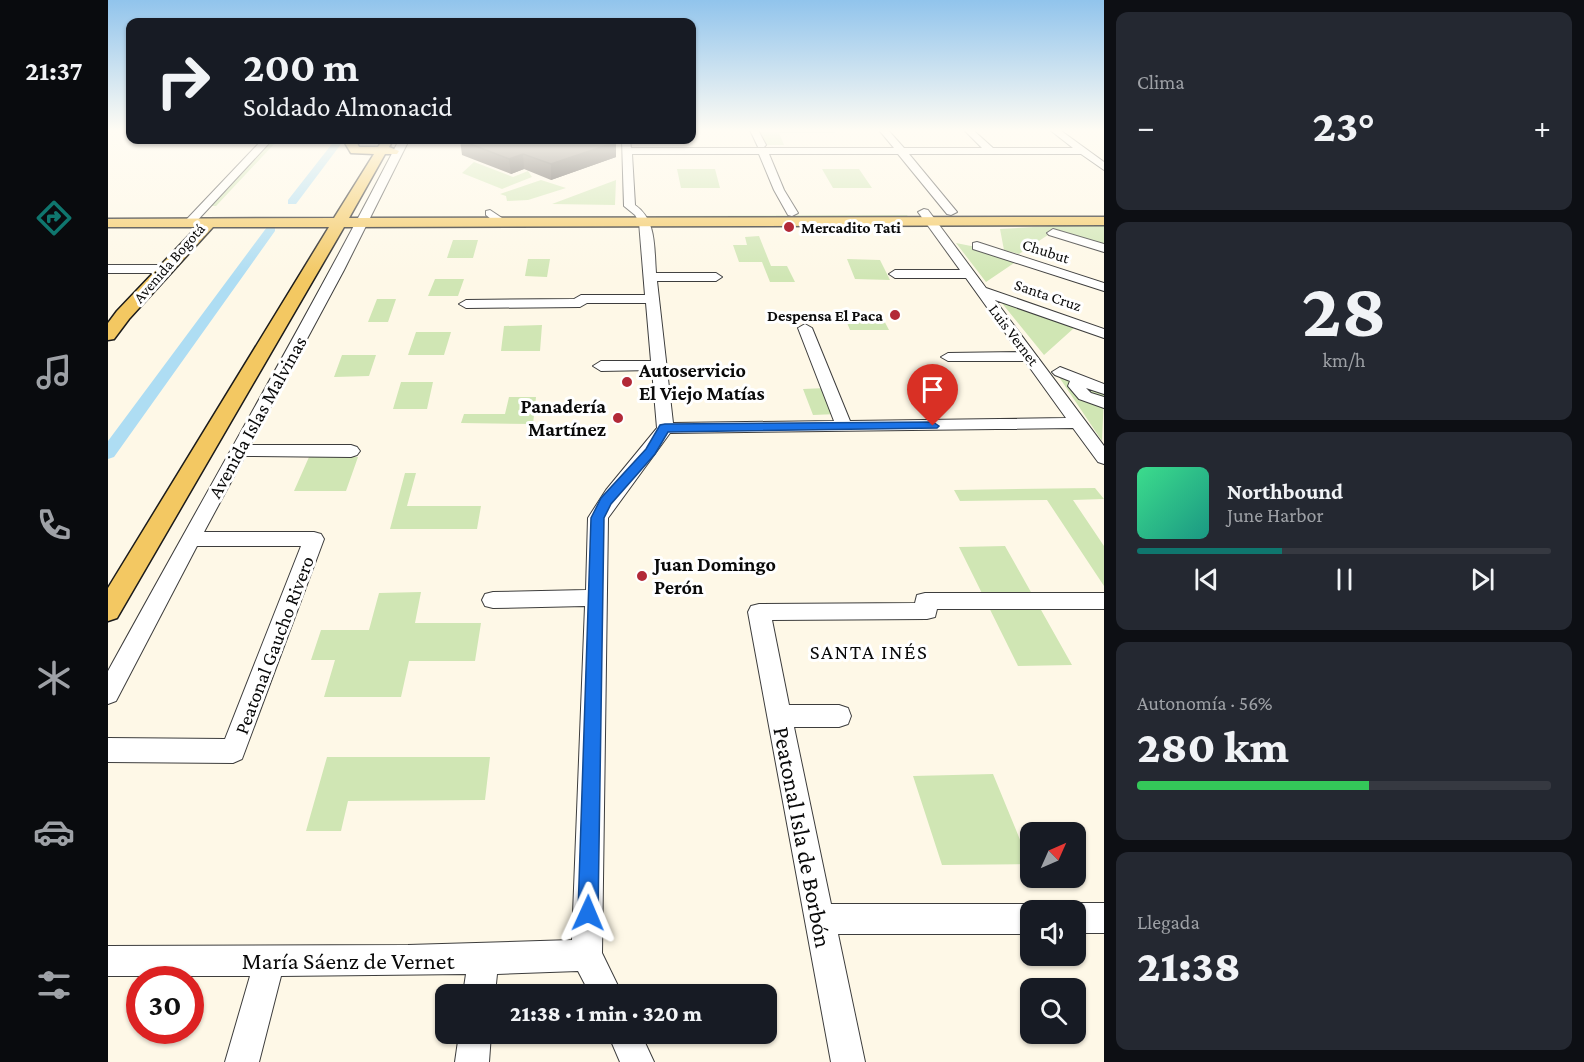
<!DOCTYPE html>
<html lang="es">
<meta charset="utf-8">
<style>
:root{--surface:#171b24;--page:#242831;--text:#f1f3f6;--muted:#9ea1a6;--line:#363941;--accent:#0f766e}
body{margin:0;font-family:"Crimson Pro",serif;background:var(--page);color:var(--text);height:100vh;display:flex;flex-direction:column;font-size:22px;white-space:nowrap}
*{box-sizing:border-box;margin:0}
p{font-size:20px;color:var(--muted)}
.icon{flex:none;width:33px;height:33px;fill:none;stroke:currentColor;stroke-width:2;stroke-linecap:round;stroke-linejoin:round}
.map{position:relative;flex:1;overflow:hidden}
.panel{display:flex;flex-direction:column;gap:12px;padding:12px;background:#0d0f14;width:480px}
.panel>*{flex:none}
.banner{position:absolute;left:18px;top:18px;width:570px;height:126px;border-radius:12px;box-shadow:0 2px 4px #0004;background:#171b24;color:var(--text);overflow:hidden}
.needle{width:39px;rotate:45deg}
.controls{position:absolute;left:912px;top:822px;display:grid;gap:12px}
.controls a{display:grid;place-items:center;width:66px;height:66px;border-radius:12px;background:var(--surface);box-shadow:0 2px 4px #0004;font-size:30px}
.speed{position:absolute;left:18px;top:966px;display:flex;gap:12px;font-size:30px;font-weight:700;text-align:center}
.speed>*{display:grid;place-content:center;width:78px;height:78px;border-radius:50%;background:var(--surface);box-shadow:0 2px 4px #0004;line-height:1}
.speed .limit{border:9px solid #d22;background:#fff;color:#111}
.pin{position:absolute;display:grid;place-items:center;width:51px;height:51px;color:#fff;margin:-62px -26px;border-radius:50% 50% 50% 0;rotate:-45deg;box-shadow:0 0 6px #0007}
.pin .icon{rotate:45deg}
.me{position:absolute;width:66px;margin:-33px;rotate:1deg;stroke-linejoin:round;filter:drop-shadow(0 0 4px #0008)}
.turn{display:flex;align-items:center;gap:21px;height:126px;padding:0 18px;font-size:27px}
.turn .icon{width:78px;height:78px;stroke-width:2.5}
.turn b{display:block;font-size:42px;line-height:51px}
.big{font-size:45px;font-weight:800;line-height:1.1}
.panel .widget{flex:1;display:flex;flex-direction:column;justify-content:center;gap:9px;min-width:0;padding:0 21px;border-radius:12px;background:var(--page)}
.panel .dial{align-items:center;gap:0}
.dial b{font-size:78px;line-height:1}
.song{display:flex;align-items:center;gap:18px}
.cover{width:72px;height:72px;border-radius:9px;background:linear-gradient(135deg,hsl(150 70% 55%),hsl(170 70% 35%))}
.played{height:6px;border-radius:3px;background:linear-gradient(90deg,var(--accent) 35%,var(--line) 35%)}
.keys{display:flex;justify-content:space-around;direction:ltr}
.heat{display:flex;justify-content:space-between;align-items:center;font-size:33px;direction:ltr}
.charge{height:9px;border-radius:4px;background:linear-gradient(90deg,#34c759 56%,var(--line) 0)}
.trip{position:absolute;left:327px;top:984px;width:342px;height:60px;border-radius:12px;background:var(--surface);box-shadow:0 2px 4px #0004;font-weight:800;line-height:60px;text-align:center}
main{display:flex;flex:1;min-height:0}
.tabs{display:flex;flex-direction:column;width:108px;justify-content:space-around;align-items:center;background:#090b0e;color:var(--muted)}
.tabs .icon{width:42px;height:42px}
.tabs .active{color:var(--accent)}
.tabs b{font-size:27px;color:var(--text)}
.map>svg:first-child{display:block}
</style>
<main>
<nav class="tabs">
<b>21:37</b>
<svg class="icon active" aria-label="directions" viewBox="0 0 24 24"><path d="M12 3l9 9-9 9-9-9zM9 14v-3h6M13 9l2 2-2 2"/></svg>
<svg class="icon" aria-label="music" viewBox="0 0 24 24"><path d="M9 18V5l10-2v13"/><circle cx="6" cy="18" r="3"/><circle cx="16" cy="16" r="3"/></svg>
<svg class="icon" aria-label="phone" viewBox="0 0 24 24"><path d="M5 4h4l2 5-3 2q2 4 5 5l2-3 5 2v4C11 20 4 13 5 4z"/></svg>
<svg class="icon" aria-label="climate" viewBox="0 0 24 24"><path d="M12 3v18M4 7l16 10M4 17L20 7"/></svg>
<svg class="icon" aria-label="car" viewBox="0 0 24 24"><path d="M5 17H2v-5l4-1 3-4h7l3 4 3 1v5h-3M9 17h6M6 11h13"/><circle cx="7" cy="17" r="2"/><circle cx="17" cy="17" r="2"/></svg>
<svg class="icon" aria-label="filters" viewBox="0 0 24 24"><path d="M4 7h16M4 17h16"/><circle cx="9" cy="7" r="2"/><circle cx="15" cy="17" r="2"/></svg>
</nav>
<div class="map">
<svg width="996" height="1062" viewBox="0 0 996 1062">
<rect width="100%" height="100%" fill="#fef8e7"/>
<path fill="#d0e6b4" d="M650,130h75l3,3h-57l5,12h-19z
M162,142h6l-60,64h-7z
M366,162l39,15 15,-6 4,6 -30,12 -40,-16z
M569,169h38l5,19h-39z
M714,169h37l13,19h-39z
M433,180l25,8 -38,12 -21,1 -1,-5 -6,-2z
M508,180l-1,25 -63,-1z
M799,215l3,4 -254,-1v-2z
M943,226h53v20l-50,-15 -35,23 -15,-4 -4,-21z
M651,236l12,30h16l8,16h-25l-8,-20h-23l-6,-17h14l-2,-8z
M345,240h25l-5,18h-26z
M848,243l25,5 36,13 -31,21z
M420,259h22l-3,18 -22,-1z
M739,259l33,1 10,20 -35,-1z
M327,279h29l-6,17h-30z
M269,299h19l-8,23h-20z
M893,302l73,26 -30,27z
M735,313h37l9,17h-39z
M434,325l-2,26h-39l3,-25z
M308,332h35l-7,23h-36z
M234,355h34l-7,21 -35,1z
M951,377l45,18 -2,46z
M293,382h32l-6,27h-34z
M718,388l11,26 -24,1 -10,-26z
M401,397h27l-3,27 -72,-1 3,-9h41z
M201,457h49l-12,34h-52z
M297,473h11l-9,33h74l-4,23h-87z
M987,488l9,11 -31,1 31,46v40l-57,-86 -87,1 -6,-11z
M897,546l67,119 -54,1 -59,-119z
M313,592l-6,31h66l-6,38h-66l-8,36h-77l11,-37h-24l10,-30h48l10,-37z
M219,757h163l-5,43 -137,1 -7,30h-35z
M885,774l37,90 -88,1 -29,-89z"/>
<g fill="none" stroke-linecap="round" stroke-linejoin="round">
<path fill="#aeddf3" fill-rule="evenodd" d="M227,140h9l-48,64h-8v-4z
M163,226l4,1v4l-161,226 -6,2v-18l159,-214z"/>
<g stroke="#3d3d3d" stroke-width="2">
<path id="minor" d="M642,130h8l8,15 -2,2h-6z
M771,130h9l16,18h78l-18,-18h9l20,18h80l-23,-18h10l44,32v8l-23,-16h-172l48,58 -6,3 -4,-1 -49,-60h-129l15,36 14,23 -6,3 -4,-1 -14,-25 -15,-36h-127l3,51c22,15 19,44 21,68h60l6,4 -6,4h-59l16,142 161,-2 -36,-93 7,-4 7,4 38,93 216,-3 -41,-57h-77l-7,-4 7,-4 71,-1 -53,-74h-71l-6,-4 6,-4h65l-42,-58 6,-3 4,1 58,78 118,41v9l-109,-38 109,146v18l-6,-2 -25,-34 -403,5 -62,85 -6,435 20,41h-32l-12,-23 -81,3 -2,20h-32l3,-20 -185,2 -22,86h-34l25,-86h-142v-30l300,-1 164,-5 13,-334 -92,2 -8,-2 -3,-6 3,-6 8,-2 93,-2 2,-72 18,-28 51,-62 -5,-58 -51,1 -8,-5 8,-5h50l-5,-58h-59l-7,4 -114,1 -7,-4 7,-4 108,-1 7,-4h64l-6,-73 -4,-7 -11,-9 -2,-66h8l1,8h263z
M154,140h10l-78,84h-8v-4z
M291,140h10l-65,130 -94,175h101l6,2 3,4 -3,4 -6,2 -106,-1 -41,76h110l7,2 3,5 -82,220 -9,4 -125,-1v-24l117,1 76,-193h-104l-81,155 -8,3v-33c97,-177 198,-351 291,-531z
M382,210l15,10v4h-8l-11,-9v-4z
M945,229l51,15v8l-55,-17 -2,-2z
M869,242l127,41v8l-131,-42v-6z
M0,265h58l6,4 -6,4h-58z
M952,367l44,17v10l-18,-6 5,5 13,4v11l-25,-9 -11,-13 2,-5 -15,-6 -3,-3z
M817,593h179v16h-167l-2,8 -8,2 -155,1 17,85h50l9,3 3,8 -3,8 -9,3h-45l37,177h199l11,6h-11v24h-192l27,128h-34l-83,-450 3,-6 8,-2 156,-1 2,-8z
M968,903h28v30h-28v-23h-12l2,-2z
M351,1034h32l-2,28h-34z
M500,1034h33l13,28h-34z"/>
</g>
<g stroke="#1b1b1b" stroke-width="3">
<path id="major" d="M240,140h11l-2,3 2,4h19l5,-7h10l-4,7 10,4 -2,3h-12l-36,64 755,-1v8l-760,2 -227,391 -9,3v-33l221,-361h-116l-84,92 -15,20 -6,1v-17l9,-12 80,-84h-89v-8l226,-1 40,-64 -23,-1 -6,-10z"/>
</g>
<use href="#minor" fill="#fff" fill-rule="evenodd"/>
<use href="#major" fill="#f3c862" fill-rule="evenodd"/>
</g>
<path fill="#47403d" d="M352,140l156,17 -65,23 -27,-11 -13,5 -49,-19z"/>
<path fill="#393432" d="M508,142v15l-65,23v-16z
M415,154l1,15 -13,5 -2,-15z"/>
<path fill="#524a47" stroke="#393432" stroke-width="1.5" d="M352,140h149l7,2 -65,22 -28,-10 -14,5z"/>
<linearGradient id="sky" x2="0" y2="1"><stop stop-color="#91c4ec"/><stop offset="0.47" stop-color="#fffcf4"/><stop offset="1" stop-color="#fffcf4" stop-opacity="0"/></linearGradient>
<rect width="996" height="278" fill="url(#sky)"/>
<path fill="#1a73e8" stroke="#114b97" stroke-width="1.5" d="M825,422l6,4 -2,2 -269,4 -13,22 -44,50 -7,14 -6,395 -3,8 -7,3 -7,-3 -3,-8 13,-395 10,-20 45,-49 14,-24 5,-1z"/>
<g fill="#b22937" stroke="#fff" stroke-width="2">
<circle cx="681" cy="227" r="6"/>
<circle cx="787" cy="315" r="6"/>
<circle cx="519" cy="382" r="6"/>
<circle cx="510" cy="418" r="6"/>
<circle cx="534" cy="576" r="6"/>
</g>
<g text-anchor="middle" dominant-baseline="central" stroke-width="6" stroke-linejoin="round" paint-order="stroke">
<g font-size="16" font-weight="bold" fill="#0a0a0a" stroke="#fff" text-anchor="start">
<text x="693" y="227">Mercadito Tati</text>
<text x="775" y="315" text-anchor="end">Despensa El Paca</text>
</g>
<g font-size="16" fill="#0a0a0a" stroke="#fff">
<text transform="translate(938 251) rotate(18)">Chubut</text>
<text transform="translate(61 263) rotate(-49)">Avenida Bogotá</text>
<text transform="translate(940 295) rotate(19)">Santa Cruz</text>
<text transform="translate(906 335) rotate(53)">Luis Vernet</text>
</g>
<g font-size="20" font-weight="bold" fill="#0a0a0a" stroke="#fff" text-anchor="start">
<text x="531" y="370">Autoservicio<tspan x="531" dy="23">El Viejo Matías</tspan></text>
<text x="498" y="406" text-anchor="end">Panadería<tspan x="498" dy="23">Martínez</tspan></text>
<text x="546" y="564">Juan Domingo<tspan x="546" dy="23">Perón</tspan></text>
</g>
<g font-size="20" fill="#0a0a0a" stroke="#fff">
<text transform="translate(149 417) rotate(-61)">Avenida Islas Malvinas</text>
<text transform="translate(166 645) rotate(-69)">Peatonal Gaucho Rivero</text>
</g>
<g font-size="21" letter-spacing="1.5" fill="#0a0a0a" stroke="#fff">
<text x="761" y="652">SANTA INÉS</text>
</g>
<g font-size="24" fill="#0a0a0a" stroke="#fff">
<text transform="translate(695 837) rotate(79)">Peatonal Isla de Borbón</text>
<text x="240" y="960">María Sáenz de Vernet</text>
</g>
</g>
</svg>
<div class="controls">
<a><svg class="needle" viewBox="-14 -14 28 28"><path d="M0-13l5 13h-10z" fill="#e53935"/><path d="M0 13l5-13h-10z" fill="#9ea1a6"/></svg></a>
<a><svg class="icon" aria-label="sound" viewBox="0 0 24 24"><path d="M4 9h4l5-4v14l-5-4H4zM17 9q2 3 0 6"/></svg></a>
<a><svg class="icon" aria-label="search" viewBox="0 0 24 24"><circle cx="10" cy="10" r="6"/><path d="M15 15l6 6"/></svg></a>
</div>
<div class="speed"><div class="limit">30</div></div>
<div class="pin" style="left:825px;top:426px;background:#d93025"><svg class="icon" aria-label="arrive" viewBox="0 0 24 24"><path d="M6 21V4h12l-3 4 3 4H6"/></svg></div>
<svg class="me" style="left:480px;top:913px" viewBox="-20 -20 40 40"><path d="M0-17L14 15 0 8-14 15z" fill="#1a73e8" stroke="#fff" stroke-width="4"/></svg>
<div class="trip">21:38 · 1 min · 320 m</div>
<div class="banner">
<div class="turn"><svg class="icon" aria-label="right" viewBox="0 0 24 24"><path d="M7 20v-9h11M14 6l5 5-5 5"/></svg><div><b>200 m</b>Soldado Almonacid</div></div>
</div>
</div>
<section class="panel">
<div class="widget"><p>Clima</p>
<div class="heat"><a>−</a><b class="big">23°</b><a>+</a></div>
</div>
<div class="widget dial"><b>28</b><p>km/h</p></div>
<div class="widget">
<div class="song"><i class="cover"></i><div><b>Northbound</b><p>June Harbor</p></div></div>
<div class="played"></div>
<div class="keys"><svg class="icon" aria-label="previous" viewBox="0 0 24 24"><path d="M18 5L8 12l10 7zM5 5v14"/></svg><svg class="icon" aria-label="pause" viewBox="0 0 24 24"><path d="M8 5v14M16 5v14"/></svg><svg class="icon" aria-label="next" viewBox="0 0 24 24"><path d="M6 5l10 7-10 7zM19 5v14"/></svg></div>
</div>
<div class="widget"><p>Autonomía · 56%</p><b class="big">280 km</b><div class="charge"></div></div>
<div class="widget"><p>Llegada</p><b class="big">21:38</b></div>
</section>
</main>
